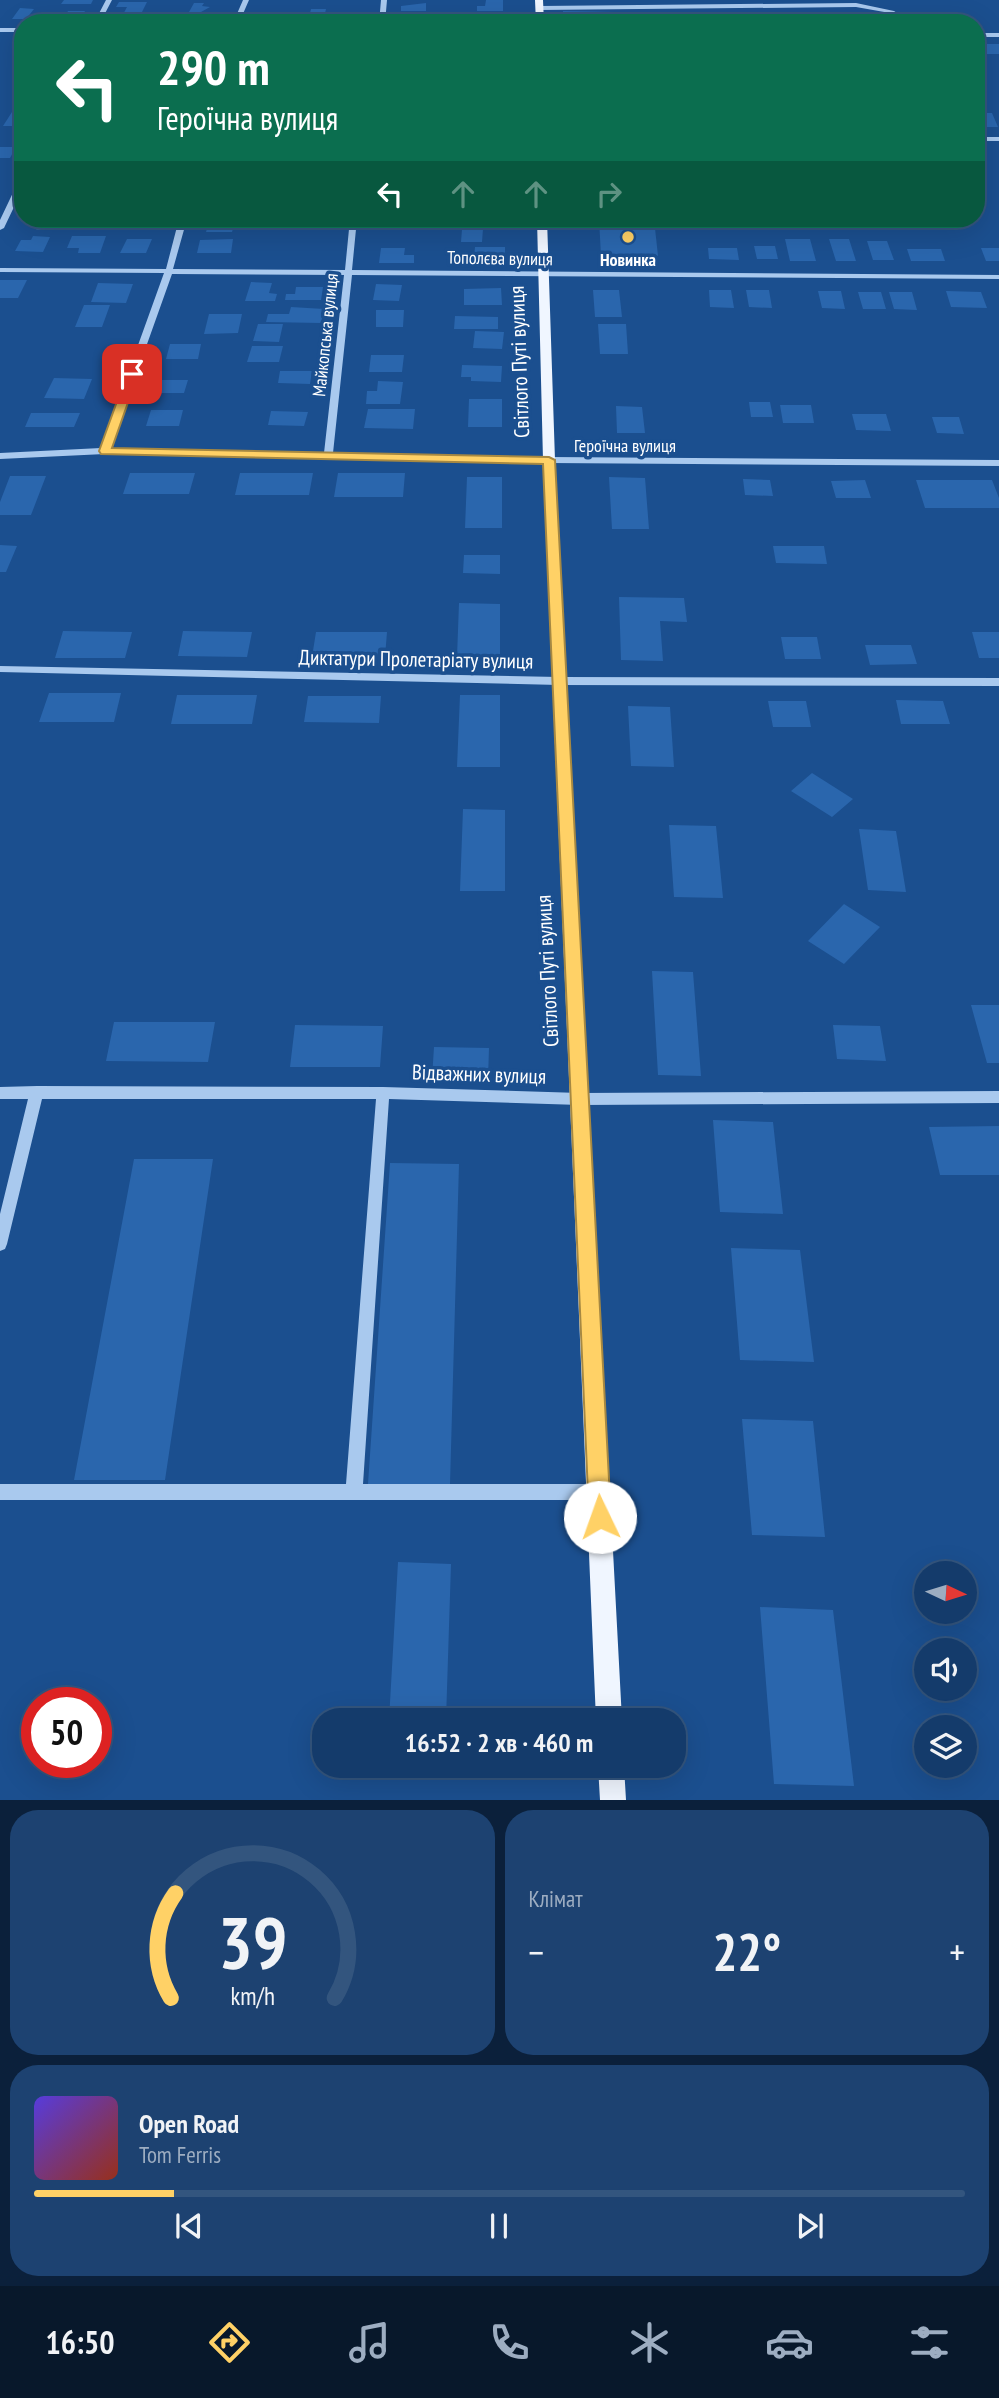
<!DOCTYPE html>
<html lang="uk">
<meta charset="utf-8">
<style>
:root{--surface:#143b6b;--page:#1d4271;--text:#f1f3f6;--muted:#9dadc1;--line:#33557e;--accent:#ffd166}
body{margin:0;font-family:"PT Sans Narrow",sans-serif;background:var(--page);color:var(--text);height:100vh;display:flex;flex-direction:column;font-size:26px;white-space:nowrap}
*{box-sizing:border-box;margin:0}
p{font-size:23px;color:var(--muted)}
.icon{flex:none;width:38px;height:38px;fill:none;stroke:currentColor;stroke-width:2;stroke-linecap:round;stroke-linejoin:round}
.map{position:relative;height:1800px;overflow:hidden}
.details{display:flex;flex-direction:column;gap:10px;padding:10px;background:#0b203b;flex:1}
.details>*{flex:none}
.top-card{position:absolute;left:14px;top:14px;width:971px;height:214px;border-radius:28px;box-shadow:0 7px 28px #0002,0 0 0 2px var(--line);background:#0b6e4f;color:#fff;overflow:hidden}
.needle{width:46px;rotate:94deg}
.tools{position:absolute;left:914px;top:1561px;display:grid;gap:14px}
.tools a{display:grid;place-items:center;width:63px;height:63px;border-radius:50%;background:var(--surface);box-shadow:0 7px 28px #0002,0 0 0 2px var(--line);font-size:35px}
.speed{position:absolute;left:21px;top:1687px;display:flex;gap:14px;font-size:35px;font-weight:700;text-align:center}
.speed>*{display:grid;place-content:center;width:91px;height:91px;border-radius:50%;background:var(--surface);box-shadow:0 7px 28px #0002,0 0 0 2px var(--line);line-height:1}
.speed .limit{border:10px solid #d22;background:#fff;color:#111}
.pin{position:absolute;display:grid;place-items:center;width:60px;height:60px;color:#fff;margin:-30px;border-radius:14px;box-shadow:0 4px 10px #0006}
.me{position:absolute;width:77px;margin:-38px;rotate:357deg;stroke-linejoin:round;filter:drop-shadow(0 0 5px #0008)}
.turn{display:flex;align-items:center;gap:24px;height:147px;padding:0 28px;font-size:32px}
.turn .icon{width:91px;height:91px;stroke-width:2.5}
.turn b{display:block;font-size:49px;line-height:60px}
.lanes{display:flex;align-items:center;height:66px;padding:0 28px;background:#0003;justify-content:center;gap:35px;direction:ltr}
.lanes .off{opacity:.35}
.big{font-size:52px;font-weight:700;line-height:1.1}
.details .card{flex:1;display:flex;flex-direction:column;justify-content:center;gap:10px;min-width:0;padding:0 24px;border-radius:28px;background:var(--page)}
.details .dial{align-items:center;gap:0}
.dial svg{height:182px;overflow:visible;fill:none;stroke:var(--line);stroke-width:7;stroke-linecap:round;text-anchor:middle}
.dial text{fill:var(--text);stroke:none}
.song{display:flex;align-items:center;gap:21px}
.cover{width:84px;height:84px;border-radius:10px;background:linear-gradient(135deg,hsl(250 70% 55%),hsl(10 70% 35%))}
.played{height:7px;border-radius:4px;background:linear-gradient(90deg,var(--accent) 15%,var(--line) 15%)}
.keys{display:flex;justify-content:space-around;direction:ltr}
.heat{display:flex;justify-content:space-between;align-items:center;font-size:38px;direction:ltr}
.details .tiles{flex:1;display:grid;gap:10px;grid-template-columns:1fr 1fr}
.card:last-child{grid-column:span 2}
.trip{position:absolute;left:312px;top:1708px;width:374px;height:70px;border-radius:28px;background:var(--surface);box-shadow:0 7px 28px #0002,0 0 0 2px var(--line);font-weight:700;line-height:70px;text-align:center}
.tabs{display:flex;height:112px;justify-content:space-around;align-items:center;background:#08182b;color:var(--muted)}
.tabs .icon{width:49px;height:49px}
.tabs .current{color:var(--accent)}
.tabs b{font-size:32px;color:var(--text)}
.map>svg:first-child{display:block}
</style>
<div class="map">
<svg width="999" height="1800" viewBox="0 0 999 1800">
<rect width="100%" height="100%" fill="#1b4f8f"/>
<path fill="#2a66ad" d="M64,0h29l-2,4h-30z
M486,0h17v11h-26v-5h8z
M119,2h28l-9,18h-18l7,-13h-11z
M194,3h10l-2,3 8,1 -9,5h-12z
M426,3v8h-25v-5z
M20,8l14,1 -8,10h-14z
M311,9h15l-3,13h-15z
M68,11h17l-6,10h-17z
M563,11l52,1 1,11h-53z
M169,13h21l-4,8 -21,-1z
M271,13h16l-3,8h-15z
M339,14h21l-1,7h-21z
M400,14h19v8h-19z
M476,16h27l-1,7h-27z
M952,16h19l4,7h-19z
M694,19h41l1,4h-42z
M755,19h39l1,4h-39z
M623,20h53l1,3h-54z
M976,44h23v10h-23z
M12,112h11v14h-20z
M976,113h16l6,14h-18z
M0,147h16l-6,11h-10z
M31,219h35l-4,11h-26l3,-5h-11z
M309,219h27l-2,10 -27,1z
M468,219h32l-1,8h-31z
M599,219h55l4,37h-57z
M209,222h26l-3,10h-26z
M462,229h21l-1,13h-21z
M33,236l17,1 -7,15 -28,-1 6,-11h10z
M72,236h34l-6,17h-22l1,-5h-12z
M127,239h25l-6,14h-26z
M233,239l-2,14h-34l3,-13z
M785,239h25l6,22h-26z
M829,239h20l7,22h-20z
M867,241h20l7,19h-21z
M754,246h21l3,13h-21z
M475,247h30v11h-31z
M381,248h24l-1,7h10v8h-35z
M708,248h29l2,12 -30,-1z
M981,248h18v13h-13z
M907,249h34l4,12h-34z
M0,280h27l-9,18h-18z
M251,282l21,1 -3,10 8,1 -2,7h-30z
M98,283l35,1 -7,19 -35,-1z
M376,284l26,1 -3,16 -26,-1z
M296,287h27l-2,13h-36l1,-6h9z
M501,288l1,17h-38v-16z
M593,290h26l3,27h-27z
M709,290h22l3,18 -24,-1z
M746,290h23l3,18 -23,-1z
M818,291h23l4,18 -23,-1z
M946,291l35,1 6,16 -36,-1z
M858,292h23l5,17h-23z
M889,292h23l5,18 -23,-1z
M84,305h26l-8,22h-27z
M291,307l33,2 -3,14 -55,-1 2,-8h21z
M376,310h28l-1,17h-27z
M209,314h33l-4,19 -34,1z
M455,316l43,1v12h-44z
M258,324h25l-4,18 -26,-1z
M598,324h28l2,30h-28z
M475,331l29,1 -2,17 -29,-1z
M170,344h31l-3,15h-32z
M252,346h31l-4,16h-32z
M371,355h33l-2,17h-33z
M462,365l40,1 -1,16 -30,-1v-4h-10z
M280,371h32l-2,13 -32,-1z
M54,378l38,1 -8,20 -40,-1z
M160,380h28l-4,13h-28z
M378,381l25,1 -3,22h-34l1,-13h10z
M469,399h33v28h-34z
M749,402h21l3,15h-22z
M780,405h31l3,18h-31z
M616,406l26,1 3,26h-28z
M368,409h47l-2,20 -49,-1z
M151,410h32l-4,16h-33z
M271,411l37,1 -4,14 -36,-1z
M31,413h49l-6,14h-49z
M852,414h34l5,17 -35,-1z
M932,417h27l5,17 -27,-1z
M130,473h65l-6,21h-66z
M240,473h73l-4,22h-74z
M338,473h67l-2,24h-69z
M10,476h36l-15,39h-31v-13z
M467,477h35v51h-37z
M609,477l36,1 4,51h-37z
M743,479l27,1 3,16 -28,-1z
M865,480l6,18h-35l-5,-17z
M916,480h76l7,18v10h-74z
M0,545l17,1 -11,26h-6z
M773,546h51l3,18 -51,-1z
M464,555h36v19l-37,-1z
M619,597l65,1 3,24 -27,-1 3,40 -42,-1z
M459,603l41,1v53h-43z
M63,631l69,1 -7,26h-70z
M183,631l69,1 -5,25 -69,-1z
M316,632h71l-2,25h-73z
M972,632h27v26h-20z
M781,637h36l4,22h-36z
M865,645h46l6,19 -47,1z
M49,693h72l-7,29h-75z
M177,695h80l-5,29h-81z
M460,695h40v72h-43z
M308,696h73l-2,27 -75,-1z
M896,700l47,1 7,23h-49z
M768,701h38l5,26h-38z
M628,706l42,1 4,60 -43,-1z
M812,773l41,26 -21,18 -41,-26z
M463,809l42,1v81h-45z
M669,825l47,1 7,72 -49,-1z
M859,829l37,2 10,61 -38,-2z
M844,904l36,23 -36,37 -36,-23z
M652,971l41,1 8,104 -43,-1z
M971,1005h28v58h-12z
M114,1022h101l-7,40 -102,-1z
M295,1025l88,1 -3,41h-90z
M833,1025l47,1 6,35 -49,-2z
M434,1047l55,1 -1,31 -56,-1z
M713,1120l60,2 10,92 -63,-2z
M999,1126v49h-59l-11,-48z
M134,1159h79l-48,321h-91z
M390,1163l69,1 -9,320h-82z
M731,1248l69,2 14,112 -74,-2z
M742,1419l71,2 12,116 -73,-2z
M398,1562l53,2 -5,156h-57z
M760,1607l73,3 21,176 -80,-2z"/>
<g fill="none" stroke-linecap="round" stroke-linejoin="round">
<path fill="#a9c9ee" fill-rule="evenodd" d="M106,0h6l-12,23h-6z
M243,0h6l-10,23h-6z
M381,0h6l-2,23h-6z
M856,3l38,8 18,12h-7l-15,-10 -34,-6 -316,3 -3,-2 3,-2z
M0,28h23v4h-23z
M976,33h23v4h-23z
M976,137h23v4h-23z
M23,178v10l-19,40 -4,2v-10l19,-40z
M179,219h8l-14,50 172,1 5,-51h7l-5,51 647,5v4l-647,-4 -19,178 216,4 450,3v6l-450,-3 -444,-9 -105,5v-6l101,-5 63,-175 -164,-1v-4l166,1zM172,274l172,1 -20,178 -214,-5z
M0,666l559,11 440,1v8l-440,-1 -559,-13z
M37,1086l346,1 197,6 419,-2v12l-419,2 -191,-6 -26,385h236l6,2 2,6 -2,6 -6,2h-599v-16h346l30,-385h-334l-35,145 -2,5 -5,2v-37l28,-115h-28v-12z"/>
<path fill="#f0f6ff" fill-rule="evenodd" d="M535,0h8l1,23h-8z
M537,219h10l8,241 67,1260h-26l-53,-1260z
M598,1766h26l2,34h-26z"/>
</g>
<path fill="#ffd166" stroke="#a68842" stroke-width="2" d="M132,371l6,3 -26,74 437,9 6,3 56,1057 -3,8 -8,3 -8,-3 -3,-8 -46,-1053 -442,-10 -2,-3 28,-77z"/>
<circle fill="#ffd166" stroke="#1b4f8f" stroke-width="2.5" cx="628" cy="237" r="7"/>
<g text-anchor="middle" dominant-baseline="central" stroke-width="7" stroke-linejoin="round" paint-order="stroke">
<g font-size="18" fill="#fff" stroke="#1b4f8f">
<text transform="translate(500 258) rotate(1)">Тополєва вулиця</text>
<text transform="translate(325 335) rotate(-84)">Майкопська вулиця</text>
<text x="625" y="445">Героїчна вулиця</text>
</g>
<g font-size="18" font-weight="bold" fill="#fff" stroke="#1b4f8f">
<text x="628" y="259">Новинка</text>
</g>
<g font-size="21" fill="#fff" stroke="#1b4f8f">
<text transform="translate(519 362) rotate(-92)">Світлого Путі вулиця</text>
<text transform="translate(416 659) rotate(1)">Диктатури Пролетаріату вулиця</text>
<text transform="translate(547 971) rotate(-93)">Світлого Путі вулиця</text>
<text transform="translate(479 1074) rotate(2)">Відважних вулиця</text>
</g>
</g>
</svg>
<div class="tools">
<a><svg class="needle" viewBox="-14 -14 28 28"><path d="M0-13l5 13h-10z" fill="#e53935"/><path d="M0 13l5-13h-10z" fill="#9dadc1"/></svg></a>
<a><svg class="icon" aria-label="sound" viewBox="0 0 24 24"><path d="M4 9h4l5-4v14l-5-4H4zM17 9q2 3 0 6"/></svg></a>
<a><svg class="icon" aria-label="layers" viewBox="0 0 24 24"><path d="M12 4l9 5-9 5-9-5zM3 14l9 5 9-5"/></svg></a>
</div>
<div class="speed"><div class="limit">50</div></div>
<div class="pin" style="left:132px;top:374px;background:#d93025"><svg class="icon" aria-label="arrive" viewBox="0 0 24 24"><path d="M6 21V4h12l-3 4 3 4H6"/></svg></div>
<svg class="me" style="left:600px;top:1517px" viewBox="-20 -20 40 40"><circle r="19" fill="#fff"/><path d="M0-13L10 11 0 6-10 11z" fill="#ffd166"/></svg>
<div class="trip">16:52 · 2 хв · 460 m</div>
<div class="top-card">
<div class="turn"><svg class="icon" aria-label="left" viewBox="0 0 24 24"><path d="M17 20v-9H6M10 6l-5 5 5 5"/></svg><div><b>290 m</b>Героїчна вулиця</div></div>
<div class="lanes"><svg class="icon" aria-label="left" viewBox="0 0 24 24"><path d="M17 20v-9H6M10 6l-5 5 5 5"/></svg><svg class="icon off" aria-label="ahead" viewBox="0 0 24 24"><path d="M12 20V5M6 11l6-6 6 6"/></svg><svg class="icon off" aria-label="ahead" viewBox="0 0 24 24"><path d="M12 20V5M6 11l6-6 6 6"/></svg><svg class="icon off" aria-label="right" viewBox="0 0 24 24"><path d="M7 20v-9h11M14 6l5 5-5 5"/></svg></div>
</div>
</div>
<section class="details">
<div class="tiles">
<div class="card dial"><svg viewBox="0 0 100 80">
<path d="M14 69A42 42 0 1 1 86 69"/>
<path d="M14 69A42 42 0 0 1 16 23" stroke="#ffd166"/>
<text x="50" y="56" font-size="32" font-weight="700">39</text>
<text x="50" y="72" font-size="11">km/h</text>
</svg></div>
<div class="card"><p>Клімат</p>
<div class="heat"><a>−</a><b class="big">22°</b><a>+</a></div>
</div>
<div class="card">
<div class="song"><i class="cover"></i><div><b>Open Road</b><p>Tom Ferris</p></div></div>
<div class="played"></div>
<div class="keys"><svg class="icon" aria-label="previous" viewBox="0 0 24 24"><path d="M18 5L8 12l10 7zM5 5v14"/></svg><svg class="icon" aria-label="pause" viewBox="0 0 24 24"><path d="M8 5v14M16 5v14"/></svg><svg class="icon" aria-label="next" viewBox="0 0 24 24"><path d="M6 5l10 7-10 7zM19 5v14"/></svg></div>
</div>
</div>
</section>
<nav class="tabs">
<b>16:50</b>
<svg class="icon current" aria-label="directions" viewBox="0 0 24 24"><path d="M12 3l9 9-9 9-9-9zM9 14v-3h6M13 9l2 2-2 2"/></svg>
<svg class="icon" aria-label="music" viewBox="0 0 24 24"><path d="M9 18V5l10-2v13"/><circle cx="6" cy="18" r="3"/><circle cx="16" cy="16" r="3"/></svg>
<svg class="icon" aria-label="phone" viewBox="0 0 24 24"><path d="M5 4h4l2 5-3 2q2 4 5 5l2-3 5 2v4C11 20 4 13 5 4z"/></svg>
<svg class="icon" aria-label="climate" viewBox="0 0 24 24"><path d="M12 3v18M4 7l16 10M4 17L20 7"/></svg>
<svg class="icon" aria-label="car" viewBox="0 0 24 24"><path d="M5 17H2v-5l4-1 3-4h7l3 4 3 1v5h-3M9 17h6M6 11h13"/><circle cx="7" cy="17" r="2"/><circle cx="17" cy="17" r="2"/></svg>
<svg class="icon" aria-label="filters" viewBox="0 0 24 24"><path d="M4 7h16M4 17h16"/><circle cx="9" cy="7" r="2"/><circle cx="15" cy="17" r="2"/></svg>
</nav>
